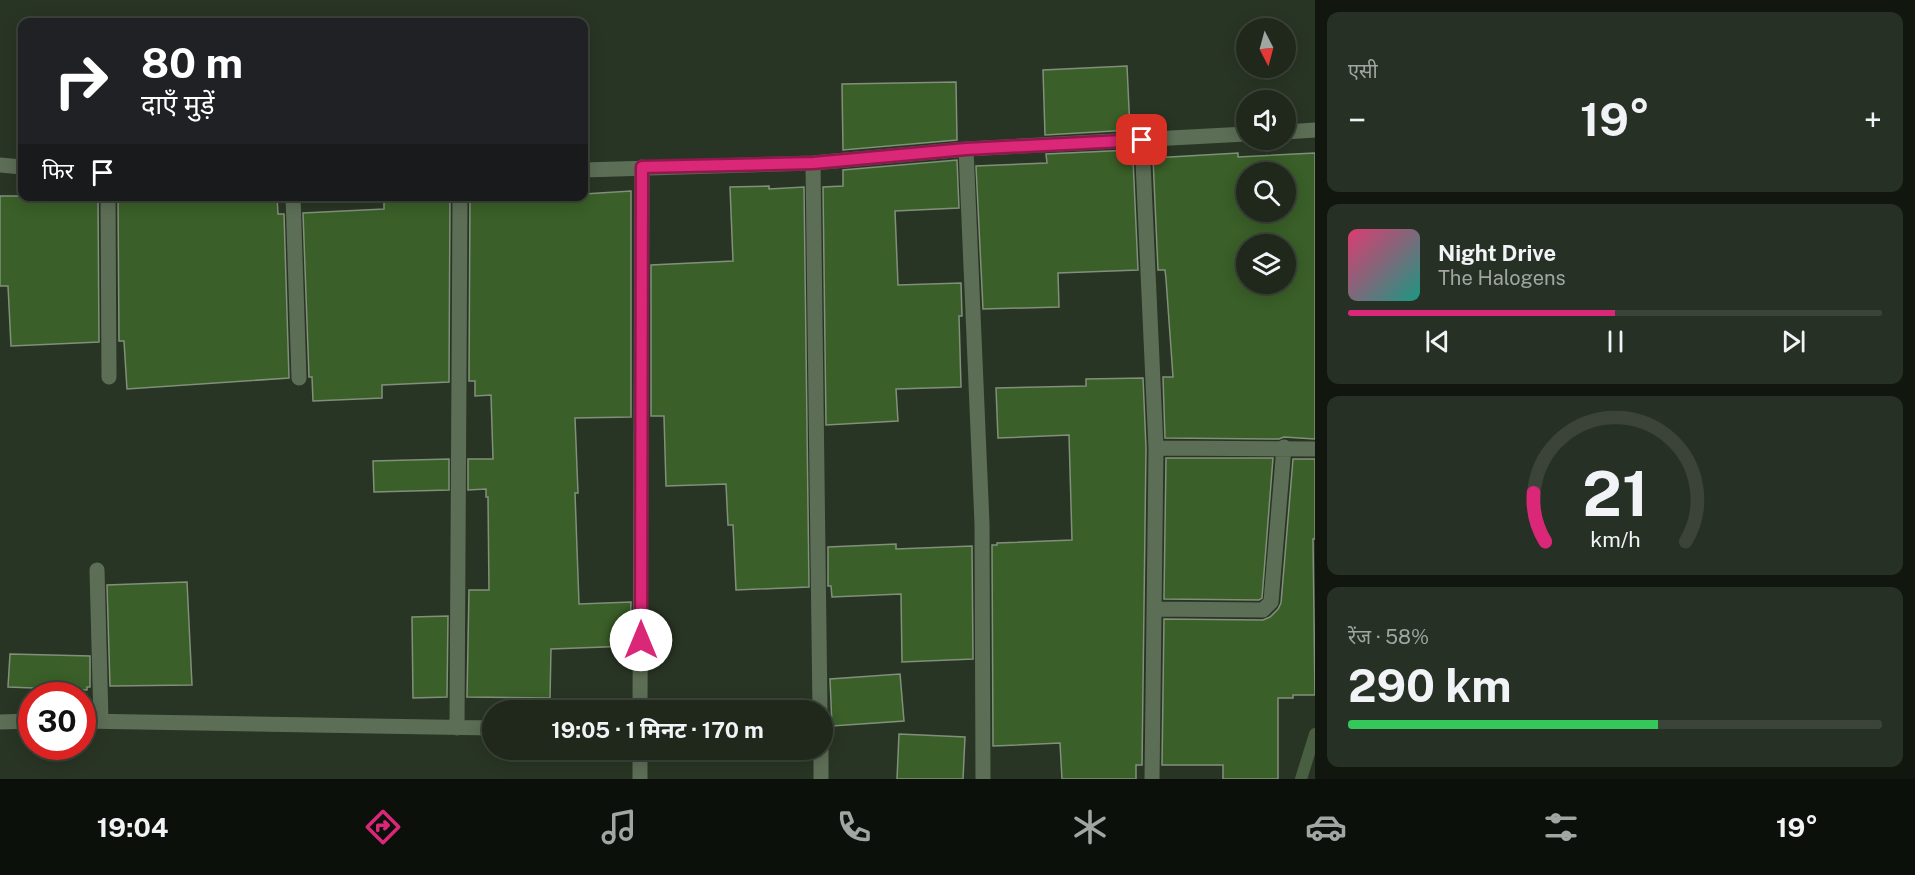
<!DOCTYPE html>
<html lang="hi">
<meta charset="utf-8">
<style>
:root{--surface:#1f281b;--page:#273024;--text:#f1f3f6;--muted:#a1a6a3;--line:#3c443a;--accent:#db2777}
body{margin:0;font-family:"Public Sans","Noto Sans Devanagari",sans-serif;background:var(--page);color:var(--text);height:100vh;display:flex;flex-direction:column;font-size:22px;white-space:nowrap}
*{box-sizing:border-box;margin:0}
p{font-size:20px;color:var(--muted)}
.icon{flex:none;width:33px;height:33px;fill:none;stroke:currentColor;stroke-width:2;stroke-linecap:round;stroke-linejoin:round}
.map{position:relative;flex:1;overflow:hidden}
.drawer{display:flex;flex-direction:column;gap:12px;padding:12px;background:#11160f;width:600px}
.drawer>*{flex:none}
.banner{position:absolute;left:18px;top:18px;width:570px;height:183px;border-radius:12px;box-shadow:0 3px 15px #0003,0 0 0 2px var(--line);background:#202124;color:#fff;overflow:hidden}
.needle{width:39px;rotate:174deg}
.controls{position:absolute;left:1236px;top:18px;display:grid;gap:12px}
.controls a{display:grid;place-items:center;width:60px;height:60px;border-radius:50%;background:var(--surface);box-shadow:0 3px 15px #0003,0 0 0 2px var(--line);font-size:30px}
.speed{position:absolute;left:18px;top:682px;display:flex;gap:12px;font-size:30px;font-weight:700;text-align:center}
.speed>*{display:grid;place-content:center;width:78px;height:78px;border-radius:50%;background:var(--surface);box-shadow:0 3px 15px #0003,0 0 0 2px var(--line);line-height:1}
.speed .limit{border:9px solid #d22;background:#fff;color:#111}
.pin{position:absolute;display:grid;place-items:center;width:51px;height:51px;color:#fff;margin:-26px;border-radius:12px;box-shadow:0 3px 9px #0006}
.me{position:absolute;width:66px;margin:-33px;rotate:0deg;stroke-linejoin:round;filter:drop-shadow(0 0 4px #0008)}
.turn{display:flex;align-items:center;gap:21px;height:126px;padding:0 24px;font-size:27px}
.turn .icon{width:78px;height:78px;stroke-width:2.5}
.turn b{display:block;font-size:42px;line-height:51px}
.then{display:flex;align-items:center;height:57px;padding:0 24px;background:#0003;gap:12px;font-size:22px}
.big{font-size:45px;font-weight:700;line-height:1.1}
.drawer .tile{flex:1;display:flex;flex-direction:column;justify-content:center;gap:9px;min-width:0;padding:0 21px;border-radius:12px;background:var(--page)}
.drawer .dial{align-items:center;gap:0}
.dial svg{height:156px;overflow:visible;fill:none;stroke:var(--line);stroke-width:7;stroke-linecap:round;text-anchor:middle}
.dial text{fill:var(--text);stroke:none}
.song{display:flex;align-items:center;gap:18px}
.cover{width:72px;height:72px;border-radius:9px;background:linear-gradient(135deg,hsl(340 70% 55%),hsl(170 70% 35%))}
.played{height:6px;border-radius:3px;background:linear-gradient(90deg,var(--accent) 50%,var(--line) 50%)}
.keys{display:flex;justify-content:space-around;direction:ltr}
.heat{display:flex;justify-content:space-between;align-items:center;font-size:33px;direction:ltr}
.charge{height:9px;border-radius:4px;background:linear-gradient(90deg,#34c759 58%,var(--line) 0)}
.trip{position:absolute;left:482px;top:700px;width:351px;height:60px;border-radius:30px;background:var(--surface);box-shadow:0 3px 15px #0003,0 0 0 2px var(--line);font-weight:700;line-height:60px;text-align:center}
.tab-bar{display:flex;height:96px;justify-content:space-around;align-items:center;background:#0c100b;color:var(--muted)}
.tab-bar .icon{width:42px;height:42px}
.tab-bar .on{color:var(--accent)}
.tab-bar b{font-size:27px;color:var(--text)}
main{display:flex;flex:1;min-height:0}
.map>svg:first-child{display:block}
</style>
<main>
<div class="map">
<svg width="1315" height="779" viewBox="0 0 1315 779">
<rect width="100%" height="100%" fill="#293524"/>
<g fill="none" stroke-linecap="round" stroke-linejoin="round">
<path stroke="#495f41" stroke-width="12" d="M1301,779l14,-45"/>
</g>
<path fill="#3a5f28" stroke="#81907b" stroke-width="1.5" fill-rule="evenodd" d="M1127,66l3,64 -85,5 -2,-65z
M956,82l1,58 -114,10 -1,-66z
M1131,150v9h2l5,111 -80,3 1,34 -76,2 -7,-143 71,-3 -1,-9z
M1238,153v4l77,-4v286l-31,-2 -5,2 -114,-1 -2,-61h10l-7,-98 -1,-9h-7l-5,-112zM1246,172h40v40h-40zM1246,244h40v40h-40z
M957,160l2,48 -64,3 3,74 63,-2 1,33h-3l2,71 -65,2 2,32 -72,4 -3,-238 20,-1v-16z
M769,186v3l35,-2 5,400 -73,3 -3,-65h-5l-2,-41 -60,2 -2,-70h-13v-151l82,-4 -3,-74z
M631,191v226l-56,1 3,75h-3l4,111 52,-2 -1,44 -79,3 -1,49 -83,-1 2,-107h20l-1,-93h-2v-8l-18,1v-31h25l-2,-64 -16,1v-15h-6l1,-185h114v-2z
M0,196h98l1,146 -88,4 -3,-60h-8z
M118,196h159l1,18h6l5,164 -162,11 -3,-48h-5z
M384,196h66l-1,186 -67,3v13l-69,3 -1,-24h-3l-6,-164 81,-4z
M1143,378l3,70 -4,317h-6v14h-74l-2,-36 -67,3 -1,-201h5v-2l75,-3 -3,-105 -71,3 -2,-50 90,-2v-7z
M1166,458h107l-11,140 -3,2 -95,-1z
M449,459v31l-75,2 -1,-31z
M1293,459h22v80h-2l2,156h-22v3h-15v81h-55v-14h-61l2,-146 99,1 7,-3 8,-8 3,-6z
M896,544v5l76,-3 1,113 -71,3 -1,-68 -69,3 -1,-11h-3v-39z
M187,582l5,103 -82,1 -3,-101z
M448,616l-1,81 -34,1 -1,-81z
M10,654l80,2v31h-3v3l-79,-3z
M900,674l4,47 -72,5 -2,-47z
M899,734l66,3 -2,42h-66z"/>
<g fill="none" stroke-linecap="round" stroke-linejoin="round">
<path stroke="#5d6e56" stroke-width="15" d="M1286,132l29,-2
M1142,140l14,308 -4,331
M966,149l16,375 1,255
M813,163l7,548
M0,165l22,2
M584,170l229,-7 153,-14 280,-15
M108,196l1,181
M293,196l6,182
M1156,448l159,1
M97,570l4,151
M1154,609l109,1 8,-8 13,-155
M640,711l2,-544
M82,721l410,7
M0,722l32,-1
M457,728l3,-532
M821,750v29
M640,779v-29"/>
</g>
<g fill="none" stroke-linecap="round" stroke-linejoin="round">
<g stroke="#8e194d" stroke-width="15">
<path id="route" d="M641,640l1,-473 171,-4 153,-14 176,-9"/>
</g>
<use href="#route" stroke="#db2777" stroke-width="10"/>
</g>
</svg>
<div class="controls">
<a><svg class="needle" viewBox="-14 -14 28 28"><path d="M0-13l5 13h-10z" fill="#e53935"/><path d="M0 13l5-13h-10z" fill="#a1a6a3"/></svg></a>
<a><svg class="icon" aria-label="sound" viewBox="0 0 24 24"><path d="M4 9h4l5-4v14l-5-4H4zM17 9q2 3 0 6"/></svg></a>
<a><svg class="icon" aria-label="search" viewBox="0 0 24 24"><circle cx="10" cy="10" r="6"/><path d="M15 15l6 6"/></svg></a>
<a><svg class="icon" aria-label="layers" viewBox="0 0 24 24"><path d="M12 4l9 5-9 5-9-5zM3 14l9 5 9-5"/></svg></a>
</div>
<div class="speed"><div class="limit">30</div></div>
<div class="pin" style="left:1142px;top:140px;background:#d93025"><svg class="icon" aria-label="arrive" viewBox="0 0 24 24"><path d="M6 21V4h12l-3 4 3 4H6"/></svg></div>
<svg class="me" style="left:641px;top:640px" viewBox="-20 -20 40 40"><circle r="19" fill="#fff"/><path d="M0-13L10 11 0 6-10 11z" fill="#db2777"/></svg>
<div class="trip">19:05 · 1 मिनट · 170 m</div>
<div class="banner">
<div class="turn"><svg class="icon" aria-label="right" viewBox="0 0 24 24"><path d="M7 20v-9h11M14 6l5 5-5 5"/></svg><div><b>80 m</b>दाएँ मुड़ें</div></div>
<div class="then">फिर<svg class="icon" aria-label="arrive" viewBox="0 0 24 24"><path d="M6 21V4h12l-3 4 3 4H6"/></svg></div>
</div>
</div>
<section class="drawer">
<div class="tile"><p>एसी</p>
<div class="heat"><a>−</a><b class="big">19°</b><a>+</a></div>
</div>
<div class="tile">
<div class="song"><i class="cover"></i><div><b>Night Drive</b><p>The Halogens</p></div></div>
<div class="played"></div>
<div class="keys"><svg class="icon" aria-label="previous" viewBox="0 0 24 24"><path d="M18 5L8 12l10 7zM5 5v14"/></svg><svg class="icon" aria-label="pause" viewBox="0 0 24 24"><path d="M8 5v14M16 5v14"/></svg><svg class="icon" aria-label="next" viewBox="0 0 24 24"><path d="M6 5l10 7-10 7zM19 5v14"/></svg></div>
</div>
<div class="tile dial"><svg viewBox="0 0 100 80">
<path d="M14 69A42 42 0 1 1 86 69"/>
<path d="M14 69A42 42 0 0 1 8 44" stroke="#db2777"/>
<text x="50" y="56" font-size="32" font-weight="700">21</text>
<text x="50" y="72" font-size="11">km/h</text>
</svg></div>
<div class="tile"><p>रेंज · 58%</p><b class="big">290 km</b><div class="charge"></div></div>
</section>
</main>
<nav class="tab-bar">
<b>19:04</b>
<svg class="icon on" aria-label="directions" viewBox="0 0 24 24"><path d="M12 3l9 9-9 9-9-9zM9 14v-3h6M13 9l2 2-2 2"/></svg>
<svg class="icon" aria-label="music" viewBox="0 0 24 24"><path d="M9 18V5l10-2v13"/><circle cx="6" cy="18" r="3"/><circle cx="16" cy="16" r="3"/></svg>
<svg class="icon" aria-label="phone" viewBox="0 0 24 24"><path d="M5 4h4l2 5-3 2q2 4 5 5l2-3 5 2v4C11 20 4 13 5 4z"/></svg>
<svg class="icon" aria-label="climate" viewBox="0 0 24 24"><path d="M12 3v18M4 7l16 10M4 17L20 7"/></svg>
<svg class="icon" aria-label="car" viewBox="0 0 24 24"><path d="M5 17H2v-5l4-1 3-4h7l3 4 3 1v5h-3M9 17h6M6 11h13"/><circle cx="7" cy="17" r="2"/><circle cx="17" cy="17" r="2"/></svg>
<svg class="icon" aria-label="filters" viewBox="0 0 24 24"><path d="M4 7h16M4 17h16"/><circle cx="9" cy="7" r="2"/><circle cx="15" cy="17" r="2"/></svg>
<b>19°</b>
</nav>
